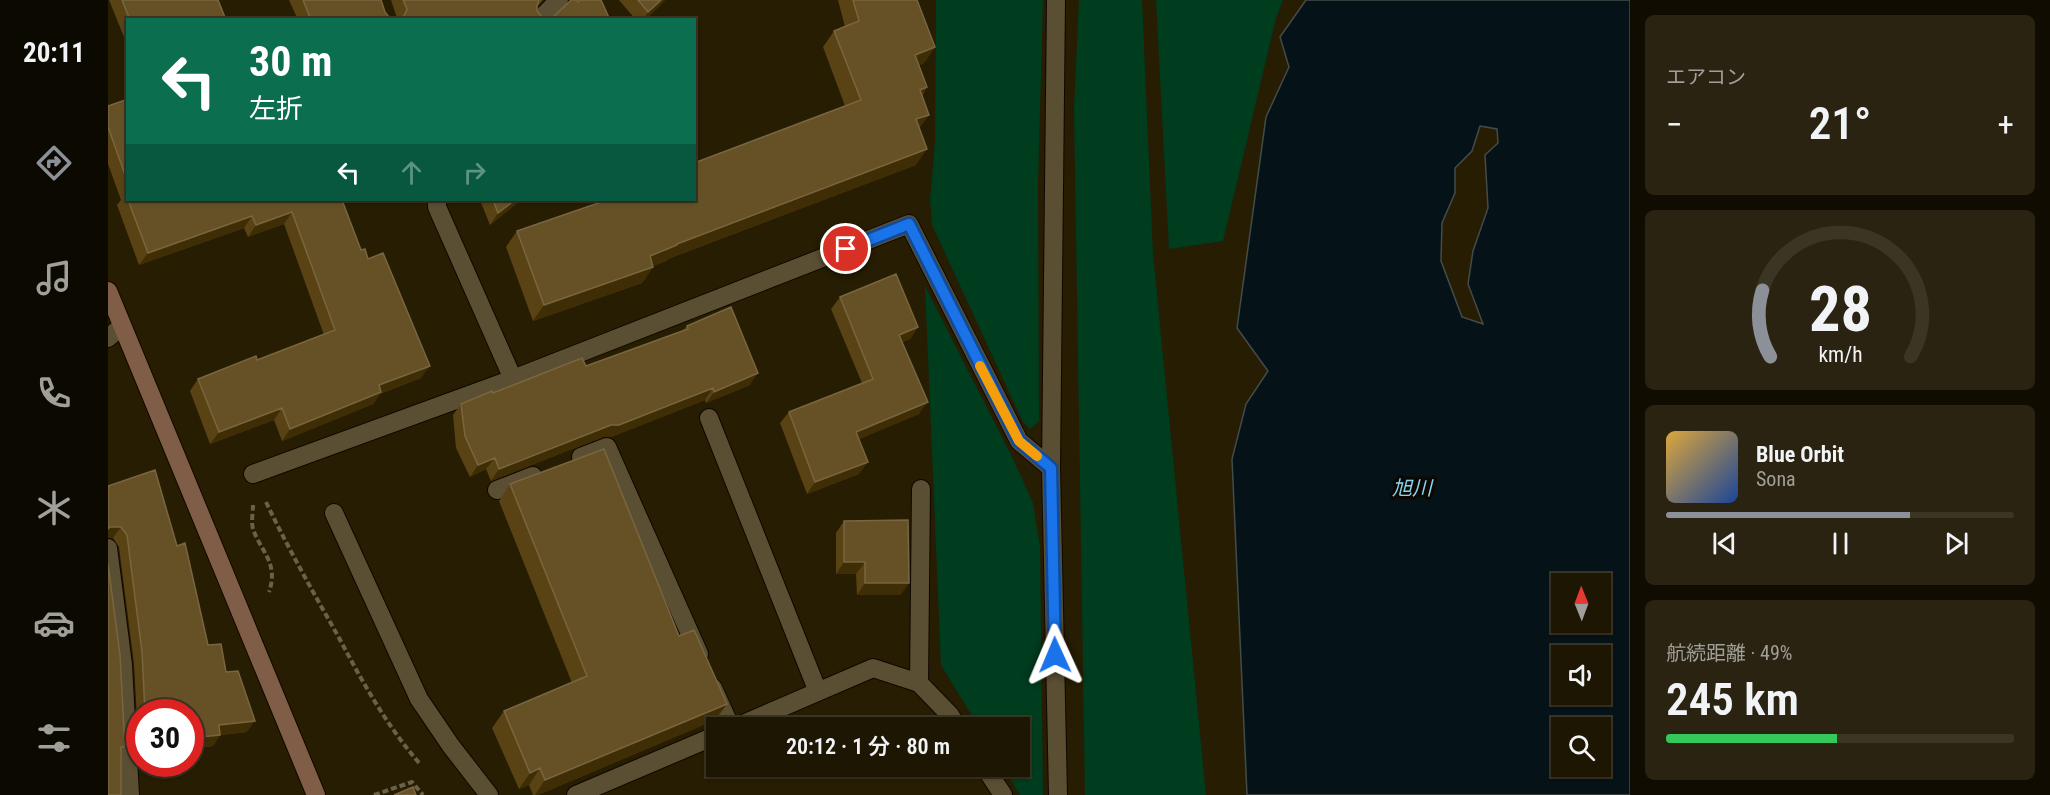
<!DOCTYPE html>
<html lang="ja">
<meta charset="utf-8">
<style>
:root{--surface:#1d1602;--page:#2a2311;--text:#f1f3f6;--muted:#a09f99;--line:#3b3524;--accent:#8c9099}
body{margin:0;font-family:"Roboto Condensed","Noto Sans JP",sans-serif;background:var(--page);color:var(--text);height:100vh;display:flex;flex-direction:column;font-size:22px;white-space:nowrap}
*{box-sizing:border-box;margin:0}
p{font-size:20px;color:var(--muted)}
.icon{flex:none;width:33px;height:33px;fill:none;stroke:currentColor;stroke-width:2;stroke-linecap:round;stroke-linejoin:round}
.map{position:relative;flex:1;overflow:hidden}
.details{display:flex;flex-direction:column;gap:15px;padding:15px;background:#100c01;width:420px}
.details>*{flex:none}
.hud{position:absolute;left:18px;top:18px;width:570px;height:183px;border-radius:0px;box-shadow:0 2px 4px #0004,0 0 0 2px var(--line);background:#0b6e4f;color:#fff;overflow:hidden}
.needle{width:39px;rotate:359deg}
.fabs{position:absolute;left:1443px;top:573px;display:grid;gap:12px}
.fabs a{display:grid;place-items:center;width:60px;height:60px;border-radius:0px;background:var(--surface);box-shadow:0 2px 4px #0004,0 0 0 2px var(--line);font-size:30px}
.speed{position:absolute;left:18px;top:699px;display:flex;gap:12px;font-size:30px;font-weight:700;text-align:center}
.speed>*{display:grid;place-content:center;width:78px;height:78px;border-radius:50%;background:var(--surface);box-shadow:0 2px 4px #0004,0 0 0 2px var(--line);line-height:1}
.speed .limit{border:9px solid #d22;background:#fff;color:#111}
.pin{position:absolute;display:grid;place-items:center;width:51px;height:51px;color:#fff;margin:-26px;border:3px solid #fff;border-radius:50%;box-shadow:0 2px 6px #0007}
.me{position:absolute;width:66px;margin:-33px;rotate:359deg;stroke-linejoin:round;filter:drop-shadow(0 0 4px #0008)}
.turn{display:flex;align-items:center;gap:21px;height:126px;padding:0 24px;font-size:27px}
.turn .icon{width:78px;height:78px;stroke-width:2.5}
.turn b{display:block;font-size:42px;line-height:51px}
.lanes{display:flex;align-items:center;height:57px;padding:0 24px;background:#0003;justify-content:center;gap:30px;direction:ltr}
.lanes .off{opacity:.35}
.big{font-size:45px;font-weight:600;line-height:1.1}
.details .widget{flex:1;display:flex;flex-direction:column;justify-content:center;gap:9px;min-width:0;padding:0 21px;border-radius:9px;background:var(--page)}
.details .dial{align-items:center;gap:0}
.dial svg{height:156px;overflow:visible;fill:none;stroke:var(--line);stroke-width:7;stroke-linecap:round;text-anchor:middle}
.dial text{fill:var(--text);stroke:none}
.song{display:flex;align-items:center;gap:18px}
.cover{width:72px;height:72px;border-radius:9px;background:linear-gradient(135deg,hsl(40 70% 55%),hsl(220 70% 35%))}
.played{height:6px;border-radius:3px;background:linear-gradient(90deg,var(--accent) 70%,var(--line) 70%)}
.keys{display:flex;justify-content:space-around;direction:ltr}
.heat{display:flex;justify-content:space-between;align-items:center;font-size:33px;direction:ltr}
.charge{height:9px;border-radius:4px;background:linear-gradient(90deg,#34c759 49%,var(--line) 0)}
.trip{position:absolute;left:598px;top:717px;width:324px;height:60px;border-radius:0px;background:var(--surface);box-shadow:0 2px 4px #0004,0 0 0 2px var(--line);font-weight:600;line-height:60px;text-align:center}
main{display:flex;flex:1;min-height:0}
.dock{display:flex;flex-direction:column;width:108px;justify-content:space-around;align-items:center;background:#0c0901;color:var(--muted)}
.dock .icon{width:42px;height:42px}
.dock .on{color:var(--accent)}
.dock b{font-size:27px;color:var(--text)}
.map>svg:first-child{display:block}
</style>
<main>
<nav class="dock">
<b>20:11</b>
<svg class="icon on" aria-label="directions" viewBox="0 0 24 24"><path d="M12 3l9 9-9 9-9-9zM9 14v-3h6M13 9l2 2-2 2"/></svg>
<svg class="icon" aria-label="music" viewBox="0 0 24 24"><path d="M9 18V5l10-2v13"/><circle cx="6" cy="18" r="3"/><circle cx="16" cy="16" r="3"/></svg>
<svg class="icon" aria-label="phone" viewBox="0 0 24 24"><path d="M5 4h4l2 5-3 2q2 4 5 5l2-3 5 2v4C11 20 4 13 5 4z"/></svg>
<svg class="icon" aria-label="climate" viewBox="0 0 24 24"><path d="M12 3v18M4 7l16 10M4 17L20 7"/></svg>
<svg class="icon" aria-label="car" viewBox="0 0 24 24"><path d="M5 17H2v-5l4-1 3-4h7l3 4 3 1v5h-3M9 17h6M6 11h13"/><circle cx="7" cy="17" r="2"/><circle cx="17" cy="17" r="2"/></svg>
<svg class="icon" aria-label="filters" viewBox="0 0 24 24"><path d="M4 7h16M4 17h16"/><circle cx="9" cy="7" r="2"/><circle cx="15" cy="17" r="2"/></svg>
</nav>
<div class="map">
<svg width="1522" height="795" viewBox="0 0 1522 795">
<rect width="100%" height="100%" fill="#271d03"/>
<path fill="#003c1e" d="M828,0h107l-5,183 1,238 -9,8 -7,-7 -91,-197 -2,-24 5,-59z
M971,0h63l11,254 53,541h-121l-11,-686z
M1048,0h127l-7,18 -53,223 -54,8z
M817,286l88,173 20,44 7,44 3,248h-23l-17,-28 17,-1v-38l-41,-1 -38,-62z"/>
<path fill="#051217" stroke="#444c4a" stroke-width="1.5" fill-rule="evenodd" d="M1198,0h324v795h-383l-15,-336 14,-55 22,-33 -31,-43 29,-211 23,-50 -9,-30zM1372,126l17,3 1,14 -13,12 3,53 -15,43 -5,33 15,40 -21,-7 -21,-56 1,-38 13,-30v-25l17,-17zM1454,584h38v38h-38zM1454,656h38v38h-38zM1454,728h38v38h-38z"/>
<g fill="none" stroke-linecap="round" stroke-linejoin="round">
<g stroke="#100700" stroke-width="20">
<path id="lane" d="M601,418l109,274
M473,457l26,-10 92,207
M389,490l36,-14
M226,513l85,186 32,47 38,49
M605,688l18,40
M626,728l139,-60 46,15
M468,795l141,-60"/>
</g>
<g stroke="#100700" stroke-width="20">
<path id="street" d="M948,0l-5,468 7,327
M431,20l20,-20
M329,200v7l76,172
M0,338l14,-12
M145,474l260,-95 396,-155 110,217 32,27
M813,489l-2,194 31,32 8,13
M0,548l15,117 7,130
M876,766l19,29"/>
</g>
<g stroke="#100700" stroke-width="20">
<path id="secondary" d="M0,291l208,504"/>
</g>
<path stroke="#6a614b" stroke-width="4" stroke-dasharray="6 3" stroke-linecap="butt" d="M158,502c22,46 47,90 72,134 24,45 48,89 82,128
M145,505c0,7 -2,17 0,24 8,23 26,34 16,63
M266,795l38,-13 11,13"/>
<use href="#lane" stroke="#5a4e33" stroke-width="18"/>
<use href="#street" stroke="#5a4e33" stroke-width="18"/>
<use href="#secondary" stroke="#805d47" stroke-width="18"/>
</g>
<path fill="#594214" d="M1,0h109l8,20h-98v27z
M181,0h92l4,12 4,5 5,2 3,-1 -6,-18h152l-6,7v4l7,8h7l27,-17 32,18h-312z
M511,0h46l-20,20h-9z
M730,0h79l18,47 -11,16 -5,2 8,22 -5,9 7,19 -10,13 -3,37 -248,94 -2,2 -13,5v1l-11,16 -109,38 -27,-74 11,-16 177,-31 151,-94 -22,-59 11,-16 11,-4z
M20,99v101h214l19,50 7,9 53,119 -41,16 -7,10 -91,37 -8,-21 -64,24 -20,-53 8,-12 59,-19 67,-25 -40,-111 -36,13 -4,-9 -105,37 -22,-60 4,-5 -13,-36v-58z
M372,200h41l-31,25z
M732,297l78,30 -8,12 -8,3 17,72 -60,25v35l-52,20 -27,-71 9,-11 73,-29 -31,-74z
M579,326l63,59 -44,18 -1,-3 -94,37h-8l-112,44 -5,-12 -16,8 -14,-29 -3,-33 8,-11 125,-38 97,-36z
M402,484l169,152 48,68 -12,16 -177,75h-5l-4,-10 -10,4 -27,-61 12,-17 68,-28 -73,-182z
M0,486l69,60 31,99 18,27 21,60 -27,3 -7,11 -23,3v-37h-50l-1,43 -5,-91 -15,-117 -6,-9z
M736,521l65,62 -9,12h-43l-1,-21h-20v-41z"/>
<path fill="#3f2d05" d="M553,0h4l-20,20h-2l5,-8z
M827,47l-11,16 -20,8 11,-16z
M819,87l-11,16 4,-13z
M821,115l-12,16 -1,-12z
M819,149l-11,16 -248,94 -2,2 -28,11 12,-16 27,-12z
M407,200h6l-31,25 8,-12z
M184,212l-8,12 -36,13 8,-12z
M144,216l-8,12 -105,37 9,-12z
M545,267l-11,16 -109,38 11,-16z
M810,327l-8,12 -19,8 8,-12z
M322,366l-9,12 -41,16 -7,10 -91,37 8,-12 89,-44z
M650,373l-8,12 -44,18 8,-11z
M605,388l-8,12 -94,37h-8l-112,44 8,-12 112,-44z
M820,402l-9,12 -71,30 8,-12z
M174,408l-8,12 -64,24 9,-12z
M387,458l-9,11 -16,8 8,-12z
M760,462l-9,12 -52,20 8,-12z
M2,527h11l-8,11h-5v-9z
M736,562h21l-9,12h-20z
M757,583h44l-9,12h-43z
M619,704l-12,16 -177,75h-3l10,-15z
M147,721l-8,11 -27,3 -7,11 -23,3v-11l29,-13z
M432,768l-11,17 -10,4 11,-16z"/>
<path fill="#665127" stroke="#78663f" stroke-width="1.5" d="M14,0h96l8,20h-96z
M195,0h78l4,12 4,5 5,2 10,-3 3,-7 -4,-9h136l-2,6v5l7,8h7l20,-19h6l1,2 2,-2h21l9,20h-299z
M530,0h23l-13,12z
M745,0h64l18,47 -20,8 12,32 -7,3 9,25 -13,4 11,30 -250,95v1l-27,11 3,11 -109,38 -27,-74 90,-31h87v-37l167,-63 -27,-69 25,-10z
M20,99v84l-20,-56v-21z
M20,200h214l19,50 4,-1 3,10 15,-6 47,113 -51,19 2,7 -91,37 -8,-21 -63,24 -21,-53 58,-23 1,4 78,-30 -43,-118 -36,13 -4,-9 -104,37z
M385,200h22l-17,13z
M788,274l22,53 -19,8 29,67 -72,30 12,30 -53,20 -26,-70 84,-33 -33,-82z
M623,307l27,66 -44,19 -1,-4 -94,37h-8l-112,44 -4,-11 -17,7 -13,-29 -4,-32 31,-13 1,2 89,-35 4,8 102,-37 -1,-3z
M496,449l75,187 15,-6 33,74 -182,76 -5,-12 -10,5 -26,-62 83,-35 -77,-192z
M47,470l22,76 8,-3 23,102 13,-1 5,28 12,-1 17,50 -36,4 1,10 -30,3v-26h-45l-3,-60 -15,-117 -6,-8h-11l-2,2v-43z
M800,520l1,63h-44v-21h-21v-41z
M0,564l12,91 5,92h-4v48h-13z
M305,787l3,8h-22z"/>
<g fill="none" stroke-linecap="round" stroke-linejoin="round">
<g stroke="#114b97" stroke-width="15">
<path id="route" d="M738,249l63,-25 110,217 32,27 4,187"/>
</g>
<use href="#route" stroke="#1a73e8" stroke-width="10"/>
<path stroke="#f59e0b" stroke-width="10" d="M872,366l39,75 18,15"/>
</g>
<g text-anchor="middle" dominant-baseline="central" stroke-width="6" stroke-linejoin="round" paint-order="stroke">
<g font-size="20" font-style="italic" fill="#87d5f2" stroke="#0c0801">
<text x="1304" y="488">旭川</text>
</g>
</g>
</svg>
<div class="fabs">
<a><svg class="needle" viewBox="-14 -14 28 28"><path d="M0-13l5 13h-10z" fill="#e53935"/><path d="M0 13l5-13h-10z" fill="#a09f99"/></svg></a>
<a><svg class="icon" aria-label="sound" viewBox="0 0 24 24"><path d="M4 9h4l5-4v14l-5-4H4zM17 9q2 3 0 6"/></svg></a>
<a><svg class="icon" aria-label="search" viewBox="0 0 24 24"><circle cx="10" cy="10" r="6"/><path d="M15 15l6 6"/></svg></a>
</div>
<div class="speed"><div class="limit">30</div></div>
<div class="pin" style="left:738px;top:249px;background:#d93025"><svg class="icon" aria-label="arrive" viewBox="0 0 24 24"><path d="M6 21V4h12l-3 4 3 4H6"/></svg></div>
<svg class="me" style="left:947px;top:655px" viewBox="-20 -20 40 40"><path d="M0-17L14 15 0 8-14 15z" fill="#1a73e8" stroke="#fff" stroke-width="4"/></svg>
<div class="trip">20:12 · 1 分 · 80 m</div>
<div class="hud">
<div class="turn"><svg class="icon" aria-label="left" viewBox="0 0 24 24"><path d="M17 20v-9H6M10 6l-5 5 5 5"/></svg><div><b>30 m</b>左折</div></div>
<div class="lanes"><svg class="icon" aria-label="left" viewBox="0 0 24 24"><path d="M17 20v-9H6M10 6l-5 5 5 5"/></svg><svg class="icon off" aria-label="ahead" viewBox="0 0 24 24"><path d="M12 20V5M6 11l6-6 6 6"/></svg><svg class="icon off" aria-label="right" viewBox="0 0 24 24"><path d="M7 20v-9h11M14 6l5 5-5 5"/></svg></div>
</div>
</div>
<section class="details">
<div class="widget"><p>エアコン</p>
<div class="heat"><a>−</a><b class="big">21°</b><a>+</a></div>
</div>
<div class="widget dial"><svg viewBox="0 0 100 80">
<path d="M14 69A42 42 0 1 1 86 69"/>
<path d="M14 69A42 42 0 0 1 10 35" stroke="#8c9099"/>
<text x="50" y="56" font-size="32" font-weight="700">28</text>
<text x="50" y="72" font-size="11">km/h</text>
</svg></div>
<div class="widget">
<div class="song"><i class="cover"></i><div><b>Blue Orbit</b><p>Sona</p></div></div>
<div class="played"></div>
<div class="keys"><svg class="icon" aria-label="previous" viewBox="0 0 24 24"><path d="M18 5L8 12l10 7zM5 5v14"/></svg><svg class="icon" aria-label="pause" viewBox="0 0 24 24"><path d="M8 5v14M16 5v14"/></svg><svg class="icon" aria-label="next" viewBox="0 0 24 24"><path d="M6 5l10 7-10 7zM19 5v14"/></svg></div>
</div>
<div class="widget"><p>航続距離 · 49%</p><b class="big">245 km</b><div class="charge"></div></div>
</section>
</main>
